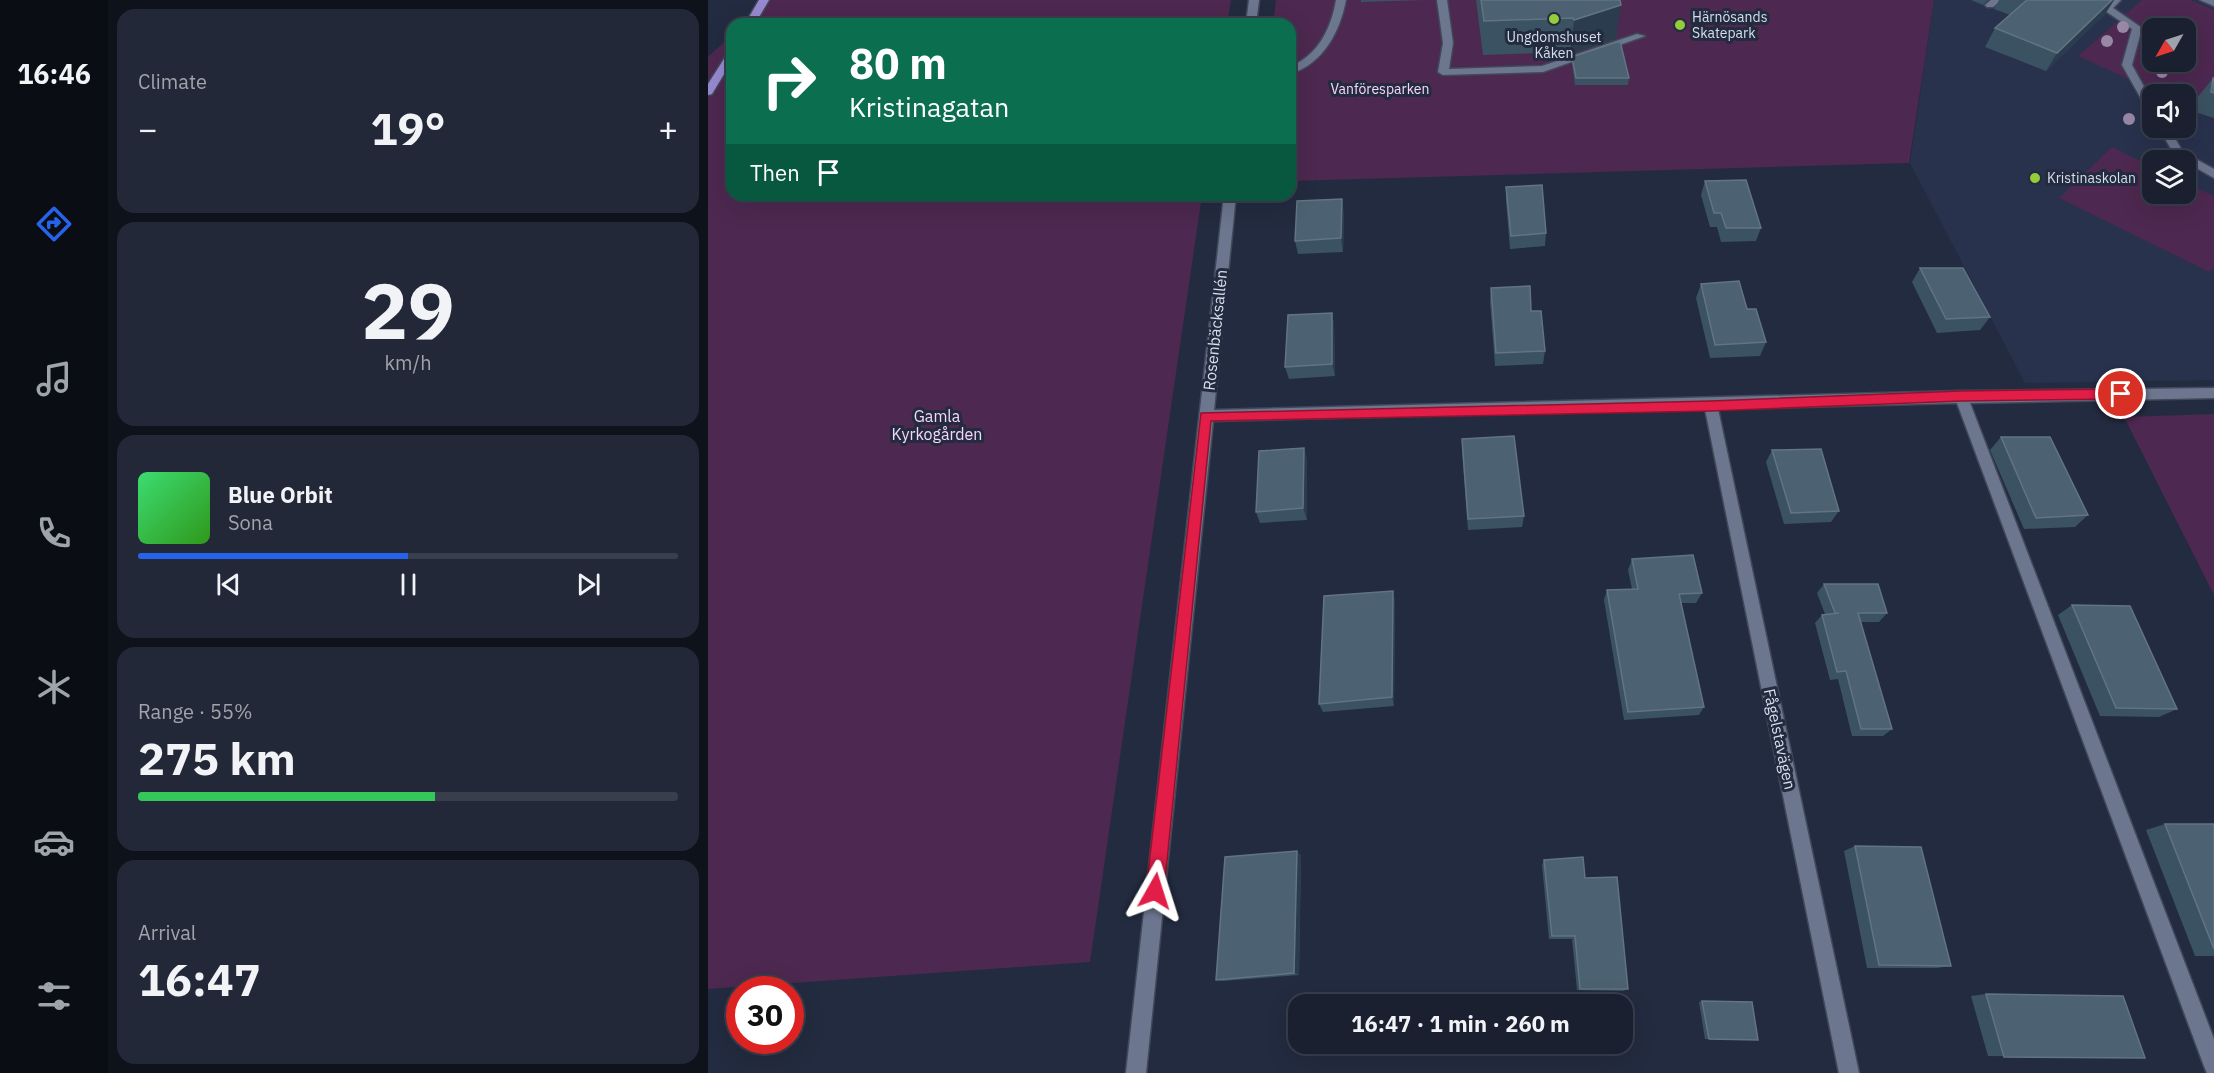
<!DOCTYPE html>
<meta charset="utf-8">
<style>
:root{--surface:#1a2030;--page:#232838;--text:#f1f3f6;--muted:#9fa3ab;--line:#383e4c;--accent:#2563eb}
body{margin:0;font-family:"IBM Plex Sans",sans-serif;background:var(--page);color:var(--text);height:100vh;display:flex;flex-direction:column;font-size:22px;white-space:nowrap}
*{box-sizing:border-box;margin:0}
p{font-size:20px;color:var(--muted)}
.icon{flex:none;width:33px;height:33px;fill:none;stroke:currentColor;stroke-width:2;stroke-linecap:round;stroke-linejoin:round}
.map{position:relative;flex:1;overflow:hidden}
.panel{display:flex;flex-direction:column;gap:9px;padding:9px;background:#0e121a;width:600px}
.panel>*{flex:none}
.top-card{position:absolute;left:18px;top:18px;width:570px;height:183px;border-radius:18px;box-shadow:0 6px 24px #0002,0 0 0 2px var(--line);background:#0b6e4f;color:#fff;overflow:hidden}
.needle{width:39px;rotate:231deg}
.tools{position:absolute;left:1434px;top:18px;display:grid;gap:12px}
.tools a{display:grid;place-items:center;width:54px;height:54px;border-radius:12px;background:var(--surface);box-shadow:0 6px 24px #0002,0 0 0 2px var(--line);font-size:30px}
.speed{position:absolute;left:18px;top:976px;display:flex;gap:12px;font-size:30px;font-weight:700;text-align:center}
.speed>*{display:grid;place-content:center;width:78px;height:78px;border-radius:50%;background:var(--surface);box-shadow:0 6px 24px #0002,0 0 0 2px var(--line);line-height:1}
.speed .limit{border:9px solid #d22;background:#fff;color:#111}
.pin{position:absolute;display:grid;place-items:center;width:51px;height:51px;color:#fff;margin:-26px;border:3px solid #fff;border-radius:50%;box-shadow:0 2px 6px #0007}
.me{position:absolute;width:66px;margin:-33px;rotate:6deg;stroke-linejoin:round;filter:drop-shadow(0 0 4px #0008)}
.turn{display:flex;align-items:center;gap:21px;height:126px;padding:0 24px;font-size:27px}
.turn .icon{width:78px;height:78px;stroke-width:2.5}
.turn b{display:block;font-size:42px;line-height:51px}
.then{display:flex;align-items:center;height:57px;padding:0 24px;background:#0003;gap:12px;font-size:22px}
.big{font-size:45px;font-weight:700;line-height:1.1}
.panel .card{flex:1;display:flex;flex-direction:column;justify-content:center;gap:9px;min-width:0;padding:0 21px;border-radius:18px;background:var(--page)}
.panel .dial{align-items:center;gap:0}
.dial b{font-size:78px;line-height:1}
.song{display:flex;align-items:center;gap:18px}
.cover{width:72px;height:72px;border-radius:9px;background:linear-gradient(135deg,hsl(140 70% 55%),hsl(110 70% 35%))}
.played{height:6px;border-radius:3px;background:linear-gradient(90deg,var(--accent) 50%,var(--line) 50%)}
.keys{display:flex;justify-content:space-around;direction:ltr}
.heat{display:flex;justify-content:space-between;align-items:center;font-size:33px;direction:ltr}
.charge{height:9px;border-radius:4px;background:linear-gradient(90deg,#34c759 55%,var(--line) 0)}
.trip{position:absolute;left:580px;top:994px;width:345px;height:60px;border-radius:18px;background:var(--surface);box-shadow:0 6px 24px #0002,0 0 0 2px var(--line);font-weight:700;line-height:60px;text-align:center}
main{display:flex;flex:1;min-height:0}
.tab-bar{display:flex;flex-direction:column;width:108px;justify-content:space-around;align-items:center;background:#0a0d13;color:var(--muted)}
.tab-bar .icon{width:42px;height:42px}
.tab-bar .selected{color:var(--accent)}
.tab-bar b{font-size:27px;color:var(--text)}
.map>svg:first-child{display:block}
</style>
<main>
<nav class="tab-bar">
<b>16:46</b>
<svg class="icon selected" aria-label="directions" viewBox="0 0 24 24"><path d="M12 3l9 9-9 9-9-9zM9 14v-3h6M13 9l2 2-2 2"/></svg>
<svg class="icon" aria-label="music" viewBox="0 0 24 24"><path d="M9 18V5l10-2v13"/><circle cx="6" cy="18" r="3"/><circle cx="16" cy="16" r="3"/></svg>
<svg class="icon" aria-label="phone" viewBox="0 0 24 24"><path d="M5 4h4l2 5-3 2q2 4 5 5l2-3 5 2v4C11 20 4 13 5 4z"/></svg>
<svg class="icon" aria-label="climate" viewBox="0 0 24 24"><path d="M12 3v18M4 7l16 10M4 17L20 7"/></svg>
<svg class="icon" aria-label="car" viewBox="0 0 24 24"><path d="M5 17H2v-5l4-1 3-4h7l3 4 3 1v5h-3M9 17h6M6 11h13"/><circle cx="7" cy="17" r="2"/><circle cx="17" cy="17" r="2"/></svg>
<svg class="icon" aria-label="filters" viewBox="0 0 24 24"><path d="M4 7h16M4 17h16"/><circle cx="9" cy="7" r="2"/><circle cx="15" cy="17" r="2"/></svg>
</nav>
<section class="panel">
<div class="card"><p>Climate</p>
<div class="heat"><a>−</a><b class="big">19°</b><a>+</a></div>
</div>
<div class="card dial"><b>29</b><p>km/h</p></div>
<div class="card">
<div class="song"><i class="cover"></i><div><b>Blue Orbit</b><p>Sona</p></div></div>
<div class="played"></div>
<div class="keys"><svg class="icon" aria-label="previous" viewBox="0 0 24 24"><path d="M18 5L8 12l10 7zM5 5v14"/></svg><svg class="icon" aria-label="pause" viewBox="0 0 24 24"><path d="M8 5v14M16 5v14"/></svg><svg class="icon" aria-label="next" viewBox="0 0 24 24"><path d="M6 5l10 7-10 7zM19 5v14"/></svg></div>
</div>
<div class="card"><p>Range · 55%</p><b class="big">275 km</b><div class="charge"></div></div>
<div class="card"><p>Arrival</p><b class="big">16:47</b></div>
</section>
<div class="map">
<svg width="1506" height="1073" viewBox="0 0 1506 1073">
<rect width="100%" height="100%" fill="#232b40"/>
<path fill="#28324d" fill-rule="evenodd" d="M1226,0h280v380l-189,3 -115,-220zM1444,28h34v34h-34zM1444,94h34v34h-34zM1444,160h34v34h-34z"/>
<path fill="#4d2850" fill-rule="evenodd" d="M62,0h461l-4,24h-483z
M568,0h658l-25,163 -619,18v-157h-17z
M1434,0h48l24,10v109l-28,-13v-12h-25l-83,-38zM1444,28h34v34h-34z
M24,35v160h470l-112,767 -382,27v-932z
M1404,147l40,20v27h34v-11l28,13v71l-5,5 -150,-74z
M1506,414v181l-90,-178z"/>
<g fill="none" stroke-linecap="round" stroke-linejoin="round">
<g stroke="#414859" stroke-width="3">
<path id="minor" d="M541,0h10l-3,24h-10z
M628,0h10c-6,32 -23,64 -56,74v-7c28,-12 41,-38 46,-67z
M729,0h10l6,43 -4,26 93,-3 95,-32 8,2 -102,36 -100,3 -5,-3 5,-29z
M1283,0h11l-9,7h-6l-2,-2z
M1403,0h10l-8,8 29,20 -10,37 20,36v11l-5,-3 -25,-44 10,-36 -28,-19 -2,-2z
M1492,0h14v6z
M1451,128h10l14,24 31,17v9l-39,-22z
M516,195h12l-22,215 747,-19 253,-3v10l-244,5 244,636v34h-7l-3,-7 -247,-663 -239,6 141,664h-20l-134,-664 -492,12 -67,652h-20z"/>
</g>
<g stroke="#414859" stroke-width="3">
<path id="major" d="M51,0h10l-14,24h-10z
M24,50v11l-20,33 -4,1v-11l21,-33z"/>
</g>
<use href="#minor" fill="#6c768f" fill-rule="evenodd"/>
<use href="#major" fill="#9789cf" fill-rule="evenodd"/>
</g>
<g fill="#9888a6">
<circle cx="1415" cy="27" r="6"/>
<circle cx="1399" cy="41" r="6"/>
<circle cx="1454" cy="72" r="6"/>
<circle cx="1421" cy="119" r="6"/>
</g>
<path fill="#3b5262" d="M653,0h64l-64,2z
M768,0h144l-4,39 -46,15v-2l-87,3z
M1263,0h17l-5,5z
M1291,0h115l-9,14 -59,57 -61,-24 10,-19 15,-13 -16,-6z
M864,57l57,21 -1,7h-53l-3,-21z
M1505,78h1v40l-19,-6 2,-14z
M997,181l56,47 -5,13 -35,1 -4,-15h-7l-9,-32z
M798,187l40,46 -1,13 -35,3 -4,-48z
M636,213l-1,39 -45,2 -3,-13z
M1212,268l70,49 -10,13 -43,3 -25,-51z
M993,284l65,58 -6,14 -50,2 -14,-60z
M783,288l40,23 14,40 -2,13 -48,2 -5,-65z
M624,313l2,12 1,51 -46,3 -4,-12z
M1293,437l87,78 -13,12 -51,2 -34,-79z
M754,439l62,77 -2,11 -54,3 -6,-79z
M596,448l3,12v60l-47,3 -4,-11z
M1064,450l67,61 -8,11 -47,2 -18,-62z
M924,559l70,34 -6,10h-15l23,104 -5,8 -75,5 -20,-120 3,-10 25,-1 -4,-19z
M1116,584l63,29 -8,9h-18l31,107 -9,7h-31l-14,-57 -8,1 -15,-57 7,-8 3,-1 -8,-21z
M685,591l2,11 -1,104 -71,6 -4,-8z
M1364,605l105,104 -18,8 -59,-1 -42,-101z
M1457,824h49v132h-19l-49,-126z
M1147,846l96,120 -14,2h-70l-23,-117z
M589,851l4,5 -2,119 -76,6 -7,-1z
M836,860l41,18 43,111 -5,2 -46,-1 -5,-51h-23l-7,-74z
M1278,994l159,64 -157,-2 -17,-60z
M994,1001l56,39 -53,-1 -6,-37z"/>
<path fill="#2a3c4e" d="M1404,0h2l-9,14 -59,57 11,-18z
M913,5l-5,34 -46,15 4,-34z
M634,199l2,14 -1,39 -2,-14z
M624,313l2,12 1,51 -3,-12z
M596,448l3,12v60l-4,-12z
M685,591l2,11 -1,104 -2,-9z
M589,851l4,5 -2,119 -5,-2z"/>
<path fill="#4c6171" stroke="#627484" stroke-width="1.5" d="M773,0h139l1,5 -47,15 -1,-2 -89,3z
M1319,0h85l-55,53 -62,-25z
M912,41l9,37h-53l-4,-21z
M1505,78h1v15l-3,-1z
M1038,180l15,48h-35l-5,-15h-7l-9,-32z
M834,185l4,48 -35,3 -5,-49z
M634,199l-1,39 -46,3 2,-40z
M1212,268h43l27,49 -44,2z
M1031,281l8,28h9l10,33 -51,3 -14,-61z
M822,286l1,25h10l4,40 -49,2 -5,-65z
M624,313v51l-47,3 3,-52z
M806,436l10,80 -56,3 -6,-80z
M1293,437h49l38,78 -52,3z
M596,448l-1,60 -47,4 3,-61z
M1113,449l18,62 -48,2 -19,-63z
M985,555l9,38 -23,1 25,113 -76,5 -21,-122 31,-1 -6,-30z
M1116,584h54l9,29h-29l34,116h-31l-15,-58 -9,1 -15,-57 17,-2h-4z
M685,591l-1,106 -73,7 5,-108z
M1364,605l58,1 47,103 -61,-1z
M1457,824h49v125z
M1147,846l66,1 30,119 -72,-1z
M589,851l-3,122 -78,7 9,-123z
M875,857l2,21 32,-1 11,112h-48l-5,-53h-23l-8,-76z
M1278,994l137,2 22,62 -141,-1z
M994,1001l50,1 6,38 -49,-1z"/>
<path fill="#e11d48" stroke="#92132f" stroke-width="1.5" d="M1413,389l6,5 -6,5 -160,2 -250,10 -500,10 -47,470 -3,6 -6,3 -6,-3 -3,-6 55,-478 510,-12 250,-10z"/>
<g fill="#95cc3b" stroke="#232b40" stroke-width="2">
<circle cx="846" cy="19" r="6"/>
<circle cx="972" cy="25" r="6"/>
<circle cx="1327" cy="178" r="6"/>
</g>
<g text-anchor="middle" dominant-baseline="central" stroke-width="6" stroke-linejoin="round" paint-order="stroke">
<g font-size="14" fill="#d8deec" stroke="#232b40" text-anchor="start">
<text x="984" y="17">Härnösands<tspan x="984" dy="16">Skatepark</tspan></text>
<text x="846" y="37" text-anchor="middle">Ungdomshuset<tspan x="846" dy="16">Kåken</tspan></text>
<text x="1339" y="178">Kristinaskolan</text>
</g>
<g font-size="14" fill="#f8d5fa" stroke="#232b40">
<text x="672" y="89">Vanföresparken</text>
</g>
<g font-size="16" fill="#d8deec" stroke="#232b40">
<text transform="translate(507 330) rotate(-84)">Rosenbäcksallén</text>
<text transform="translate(1072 739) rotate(78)">Fågelstavägen</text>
</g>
<g font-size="16" fill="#f8d5fa" stroke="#232b40">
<text x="229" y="416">Gamla<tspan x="229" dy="18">Kyrkogården</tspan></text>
</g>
</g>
</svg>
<div class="tools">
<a><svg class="needle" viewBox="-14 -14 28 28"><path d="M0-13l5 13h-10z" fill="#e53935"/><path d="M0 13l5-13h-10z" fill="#9fa3ab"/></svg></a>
<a><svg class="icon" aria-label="sound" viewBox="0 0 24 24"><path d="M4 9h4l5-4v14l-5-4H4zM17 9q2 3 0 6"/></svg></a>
<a><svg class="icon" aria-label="layers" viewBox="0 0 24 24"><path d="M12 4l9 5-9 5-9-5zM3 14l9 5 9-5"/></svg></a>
</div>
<div class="speed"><div class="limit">30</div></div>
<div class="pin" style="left:1413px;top:394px;background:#d93025"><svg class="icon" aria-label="arrive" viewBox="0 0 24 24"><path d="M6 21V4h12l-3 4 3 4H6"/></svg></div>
<svg class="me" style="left:447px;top:891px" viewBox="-20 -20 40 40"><path d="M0-17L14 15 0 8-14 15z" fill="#e11d48" stroke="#fff" stroke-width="4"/></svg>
<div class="trip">16:47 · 1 min · 260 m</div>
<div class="top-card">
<div class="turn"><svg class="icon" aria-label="right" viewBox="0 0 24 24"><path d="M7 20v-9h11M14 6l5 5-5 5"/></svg><div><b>80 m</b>Kristinagatan</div></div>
<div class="then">Then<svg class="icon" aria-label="arrive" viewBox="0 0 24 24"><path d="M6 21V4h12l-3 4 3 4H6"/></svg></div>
</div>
</div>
</main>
